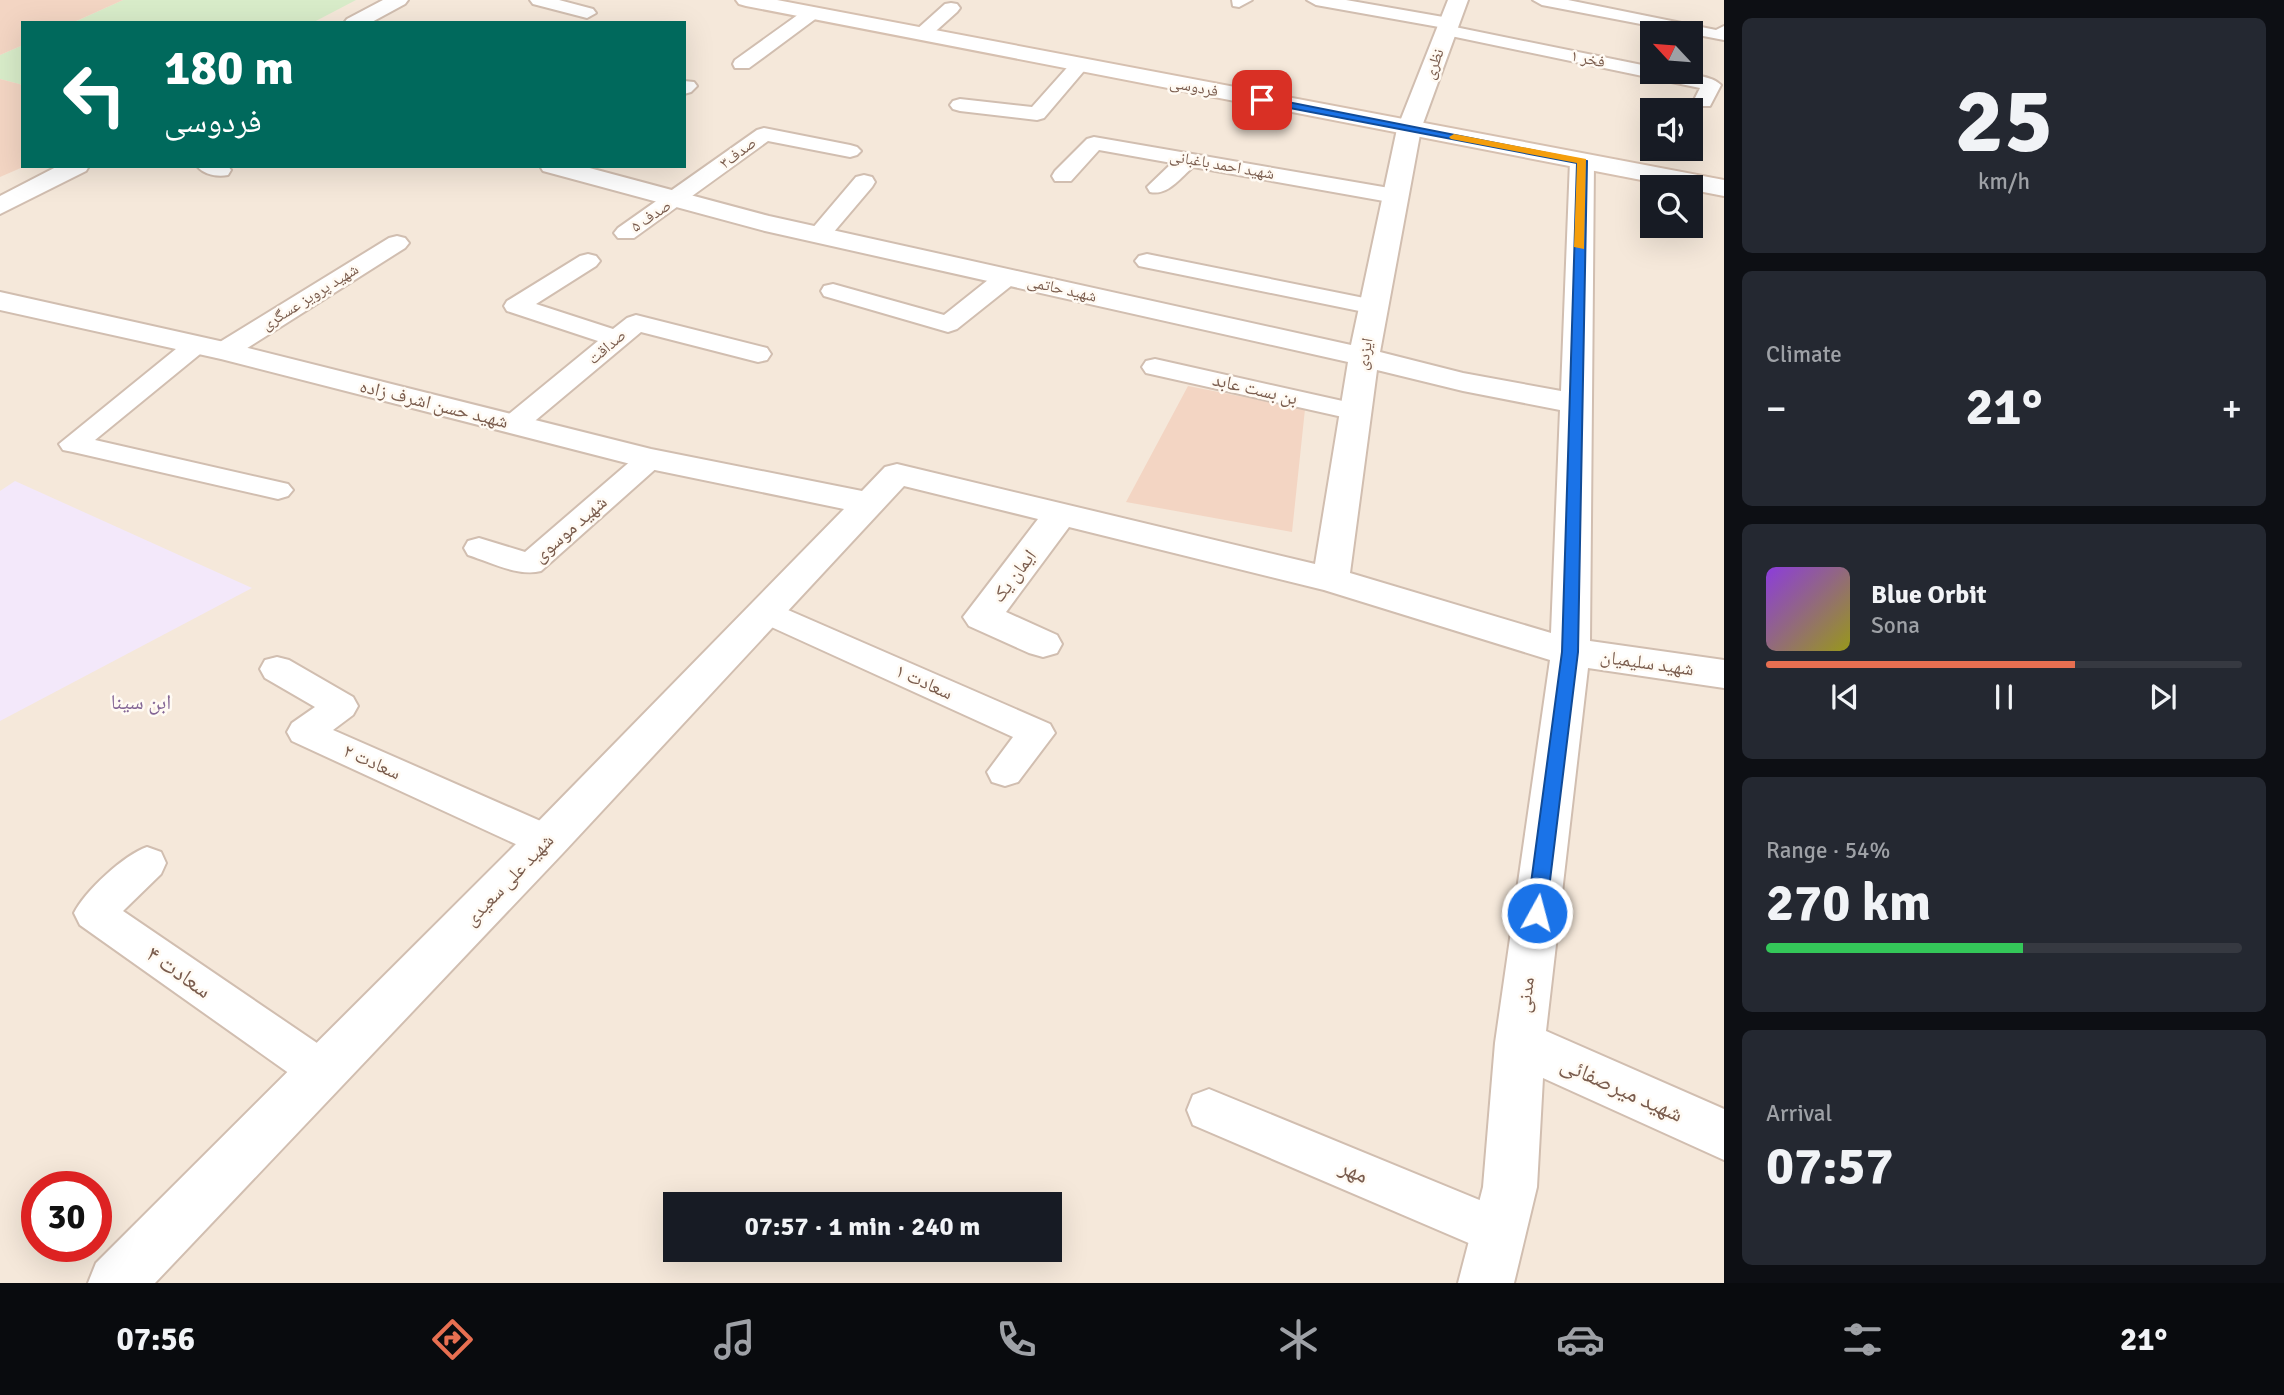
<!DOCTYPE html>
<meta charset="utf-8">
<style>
:root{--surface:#171b24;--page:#242831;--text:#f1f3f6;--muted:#9ea1a6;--line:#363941;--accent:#e76f51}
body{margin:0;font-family:Signika,"Noto Naskh Arabic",sans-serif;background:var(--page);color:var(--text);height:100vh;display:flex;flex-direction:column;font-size:26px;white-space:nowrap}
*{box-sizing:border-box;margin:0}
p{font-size:23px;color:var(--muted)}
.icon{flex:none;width:38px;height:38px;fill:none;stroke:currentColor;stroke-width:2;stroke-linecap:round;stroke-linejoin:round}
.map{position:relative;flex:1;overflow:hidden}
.panel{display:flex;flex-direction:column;gap:18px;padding:18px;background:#0d0f14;width:560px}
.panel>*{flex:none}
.top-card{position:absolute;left:21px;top:21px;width:665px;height:147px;border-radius:0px;box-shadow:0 7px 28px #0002;background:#00695c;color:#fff;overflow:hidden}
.needle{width:46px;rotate:296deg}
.tools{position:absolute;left:1640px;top:21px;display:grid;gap:14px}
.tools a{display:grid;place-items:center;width:63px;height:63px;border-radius:0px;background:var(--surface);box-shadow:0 7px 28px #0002;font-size:35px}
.speed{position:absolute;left:21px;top:1171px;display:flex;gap:14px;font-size:35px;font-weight:700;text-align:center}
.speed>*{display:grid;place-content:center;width:91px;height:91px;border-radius:50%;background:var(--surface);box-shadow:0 7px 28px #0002;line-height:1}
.speed .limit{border:10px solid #d22;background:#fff;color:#111}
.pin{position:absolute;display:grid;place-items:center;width:60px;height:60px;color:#fff;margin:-30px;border-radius:14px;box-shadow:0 4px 10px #0006}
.me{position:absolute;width:77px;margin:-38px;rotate:7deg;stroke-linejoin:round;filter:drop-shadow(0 0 5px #0008)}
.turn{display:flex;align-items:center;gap:24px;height:147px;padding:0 28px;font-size:32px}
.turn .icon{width:91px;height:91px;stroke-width:2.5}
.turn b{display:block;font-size:49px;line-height:60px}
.big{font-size:52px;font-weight:800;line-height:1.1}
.panel .tile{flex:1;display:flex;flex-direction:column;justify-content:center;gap:10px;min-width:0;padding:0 24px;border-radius:10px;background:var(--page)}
.panel .dial{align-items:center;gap:0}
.dial b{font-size:91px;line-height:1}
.song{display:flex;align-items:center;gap:21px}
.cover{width:84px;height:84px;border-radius:10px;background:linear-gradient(135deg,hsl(270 70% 55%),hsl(60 70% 35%))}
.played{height:7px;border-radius:4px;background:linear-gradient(90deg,var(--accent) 65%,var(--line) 65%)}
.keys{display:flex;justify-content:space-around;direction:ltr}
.heat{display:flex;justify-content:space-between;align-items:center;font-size:38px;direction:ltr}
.charge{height:10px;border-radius:5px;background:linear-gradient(90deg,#34c759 54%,var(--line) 0)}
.trip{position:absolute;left:663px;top:1192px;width:399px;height:70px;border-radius:0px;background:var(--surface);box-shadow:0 7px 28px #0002;font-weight:800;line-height:70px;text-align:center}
.tabs{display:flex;height:112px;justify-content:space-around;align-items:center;background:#090b0e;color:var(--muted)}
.tabs .icon{width:49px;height:49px}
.tabs .active{color:var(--accent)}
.tabs b{font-size:32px;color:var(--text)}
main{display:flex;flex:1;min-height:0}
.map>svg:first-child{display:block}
</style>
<main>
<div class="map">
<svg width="1724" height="1283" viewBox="0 0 1724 1283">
<rect width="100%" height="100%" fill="#fdf6ec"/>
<path fill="#f5e8da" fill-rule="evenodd" d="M0,0h1724v1283h-1724zM23,23h661v143h-661zM1652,33h38v39h-38zM1652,110h38v39h-38zM1652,187h38v39h-38zM37,1186h59v60h-59zM676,1204h374v46h-374z"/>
<path fill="#f3e8fa" d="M15,481l237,107 -252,133v-230z"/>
<path fill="#d8ecc9" d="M123,0h233l-44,23h-240z
M23,45v40l-23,-6v-24z"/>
<path fill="#f3d5c3" d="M0,0h123l-51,23h-49v22l-23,10z
M0,79l23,6v82l-23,10z
M1188,386l117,23 -13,123 -166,-30z"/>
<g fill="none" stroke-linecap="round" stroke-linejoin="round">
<g stroke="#d1beb0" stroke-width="4">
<path id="lane" d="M530,0h29l34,9 3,4 -9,5 -54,-14z
M1232,0h20l-13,7 -6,-1z
M1307,0h39l103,18 6,1 3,4 -3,4 197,40v5c16,0 58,1 69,13l-11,21h-14l-3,-4 7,-14 -254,-53 -6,-1 -3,-4 2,-3 -123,-22z
M1533,0h35l148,30 8,-4v14l-182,-35z
M951,3l6,1 3,4 -3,4 -29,26h-12l-3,-4 3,-4 29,-26z
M812,8l6,1 3,4 -3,4 -69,51h-14l-2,-4 2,-4 71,-51z
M1080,59l9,6 -45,53 -7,2 -77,-9 -7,-2 -3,-4 3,-4 7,-2 72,8 41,-46z
M684,81l10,1 3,4 -6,6 -7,2z
M764,128l86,17 7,2 4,4 -4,4 -7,2 -82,-16 -134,97h-16l-4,-5 4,-5 139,-98z
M1094,137l301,52 8,2 3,5 -3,5 -8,2 -202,-36c-13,11 -25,29 -43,25l-3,-5 25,-24 -73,-13 -28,31h-16l-3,-5 3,-5 32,-32z
M197,166h31l3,4 -3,5c-10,2 -24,0 -31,-9z
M864,175l8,2 3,5 -3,5 -45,53h-16l-4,-5 4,-5 45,-53z
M397,236l8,2 4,5 -4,5 -172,109 -9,2 -9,-2 -4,-6 4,-6 174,-107z
M588,254l8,2 4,5 -4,5 -60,38 77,25 14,-11 9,-3 131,33 4,6 -4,6 -9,2 -117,-30 -117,98 -10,2 -10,-2 -4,-6 4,-6 94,-77 -91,-30 -3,-5 3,-5 73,-45z
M1147,254l227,46 9,2 3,5 -3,5 -9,2 -235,-48 -4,-5 4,-5z
M1007,270l9,2 3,5 -3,5 -59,47 -9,3 -124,-36 -3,-5 3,-5 9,-2 111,31 54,-43z
M196,337l9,3 4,5 -4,5 -110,90 193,44 5,6 -5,6 -10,3 -205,-47 -10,-2 -4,-6 128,-104z
M1155,359l201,45 10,2 4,6 -4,6 -10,2 -210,-47 -4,-6 4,-6z
M650,450l10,3 4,6 -4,6 -119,106c-22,6 -51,-9 -73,-16l-4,-7 4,-7 11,-3 46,14 115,-99z
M765,600l285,124 5,9 -37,49 -13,4 -13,-4 -5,-10 26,-35 -259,-118 -5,-8 5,-8z
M277,657l12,3 64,37 5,9 -5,9 -20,15 228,100 5,11 -5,11 -14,4 -14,-4 -241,-111 -5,-9 5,-9 23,-16 -50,-29 -5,-9 5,-9z
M147,847l14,5 5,11 -5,11 -38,37 216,147 6,14 -6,14 -16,6 -16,-6 -227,-161 -6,-12c11,-22 50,-58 73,-66z
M1209,1089l307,126 7,17 -7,17 -17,7 -306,-131 -6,-15 6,-15z"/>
</g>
<g stroke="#d1beb0" stroke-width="4">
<path id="street" d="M383,0h25l-3,4 -35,19h-26l3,-4z
M1448,0h20l-47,129 -41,223 83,21 98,18 9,-230 3,-5 9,-2 9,2 3,5 -4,480 134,19v28l-136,-20 -42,363 178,78v51l-181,-82 -6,109 -23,96h-56l25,-96 12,-144 55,-383 -226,-70 -255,-63 -63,85 51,23 5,9 -5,9 -14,4 -14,-4 -60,-27 -6,-9 75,-98 -134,-33 -341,367 -408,430h-67l8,-20 435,-434 313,-320 -194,-40 -429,-110 -221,-49v-18l224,50 427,107 211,42 23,-24 12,-3 418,100 33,-202 -583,-131 -222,-60 -3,-5h42l187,50 582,129 46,-216zM1377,370l86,21 97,19 -9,223 -201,-60z
M58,166h31l-3,5 -86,43v-18z"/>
</g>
<g stroke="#d6c0b0" stroke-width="4">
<path id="secondary" d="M736,0h41l947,180v16l-978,-190 -7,-2z"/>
</g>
<use href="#lane" fill="#fff" fill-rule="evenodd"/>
<use href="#street" fill="#fff" fill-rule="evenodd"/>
<use href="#secondary" fill="#fff" fill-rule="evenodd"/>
</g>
<path fill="#1a73e8" stroke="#114b97" stroke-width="2" d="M1262,97l325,64 -9,491 -32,261 -3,5 -6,3 -7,-3 -3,-5 35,-261 15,-489 -319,-61v-4z"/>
<path fill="#f59e0b" d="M1454,134l132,25 -2,90 -10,-2 3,-84 -126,-24 -2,-2z"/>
<g text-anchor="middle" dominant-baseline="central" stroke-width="5" stroke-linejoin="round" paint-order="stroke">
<g font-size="16" fill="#7a5c4d" stroke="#fffaf3">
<text transform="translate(1588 59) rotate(12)">فخر ۱</text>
<text transform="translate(1434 64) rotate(-70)">نظری</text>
<text transform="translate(1194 87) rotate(11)">فردوسی</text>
<text transform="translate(738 153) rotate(-37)">صدف۳</text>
<text transform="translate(1222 165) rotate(10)">شهید احمد باغبانی</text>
<text transform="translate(651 216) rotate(-34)">صدف ۵</text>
<text transform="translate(1062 289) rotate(13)">شهید حاتمی</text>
<text transform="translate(310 297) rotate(-32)">شهید پرویز عسگری</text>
<text transform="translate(607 347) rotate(-40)">صداقت</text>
<text transform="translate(1365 354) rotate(-80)">ایزدی</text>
</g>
<g font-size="19" fill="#7a5c4d" stroke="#fffaf3">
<text transform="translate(1255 389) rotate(13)">بن بست عابد</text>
<text transform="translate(434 404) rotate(14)">شهید حسن اشرف زاده</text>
<text transform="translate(570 529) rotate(-41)">شهید موسوی</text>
<text transform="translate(1014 576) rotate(-53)">ایمان یک</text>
<text transform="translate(1647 663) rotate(8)">شهید سلیمیان</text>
<text transform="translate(924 682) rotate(24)">سعادت ۱</text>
<text transform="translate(372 762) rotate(24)">سعادت ۲</text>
<text transform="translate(509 880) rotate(-46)">شهید علی سعیدی</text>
<text transform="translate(1526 995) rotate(-83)">مدنی</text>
</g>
<g font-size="21" fill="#846695" stroke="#fffaf3">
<text x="141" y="702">ابن سینا</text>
</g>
<g font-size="23" fill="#7a5c4d" stroke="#fffaf3">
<text transform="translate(179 972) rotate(35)">سعادت ۴</text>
<text transform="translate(1622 1089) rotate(24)">شهید میرصفائی</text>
<text transform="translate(1354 1171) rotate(23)">مهر</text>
</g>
</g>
</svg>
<div class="tools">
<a><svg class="needle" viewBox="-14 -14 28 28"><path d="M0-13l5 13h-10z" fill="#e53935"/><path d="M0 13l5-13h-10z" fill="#9ea1a6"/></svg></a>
<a><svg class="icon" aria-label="sound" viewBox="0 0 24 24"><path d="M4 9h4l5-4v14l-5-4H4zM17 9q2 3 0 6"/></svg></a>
<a><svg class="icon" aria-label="search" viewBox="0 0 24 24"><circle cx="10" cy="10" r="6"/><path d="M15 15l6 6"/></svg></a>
</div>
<div class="speed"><div class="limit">30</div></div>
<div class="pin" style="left:1262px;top:100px;background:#d93025"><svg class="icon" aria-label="arrive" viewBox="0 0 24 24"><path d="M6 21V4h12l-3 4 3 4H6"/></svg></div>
<svg class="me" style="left:1537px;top:913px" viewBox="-20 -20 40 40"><circle r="17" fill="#1a73e8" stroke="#fff" stroke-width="3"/><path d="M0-11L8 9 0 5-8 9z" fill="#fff"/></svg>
<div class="trip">07:57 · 1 min · 240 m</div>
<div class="top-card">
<div class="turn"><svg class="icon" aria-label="left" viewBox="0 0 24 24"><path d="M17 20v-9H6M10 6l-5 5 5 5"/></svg><div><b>180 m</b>فردوسی</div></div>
</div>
</div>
<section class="panel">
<div class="tile dial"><b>25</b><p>km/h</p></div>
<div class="tile"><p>Climate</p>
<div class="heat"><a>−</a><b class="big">21°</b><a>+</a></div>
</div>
<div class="tile">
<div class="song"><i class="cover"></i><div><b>Blue Orbit</b><p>Sona</p></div></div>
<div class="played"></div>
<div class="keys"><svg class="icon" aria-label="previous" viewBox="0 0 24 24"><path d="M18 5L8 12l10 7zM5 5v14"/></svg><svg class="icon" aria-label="pause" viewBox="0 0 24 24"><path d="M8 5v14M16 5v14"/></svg><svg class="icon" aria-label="next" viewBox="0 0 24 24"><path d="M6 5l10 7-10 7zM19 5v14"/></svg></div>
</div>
<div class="tile"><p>Range · 54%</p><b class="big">270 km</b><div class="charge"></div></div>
<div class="tile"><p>Arrival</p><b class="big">07:57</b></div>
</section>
</main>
<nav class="tabs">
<b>07:56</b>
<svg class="icon active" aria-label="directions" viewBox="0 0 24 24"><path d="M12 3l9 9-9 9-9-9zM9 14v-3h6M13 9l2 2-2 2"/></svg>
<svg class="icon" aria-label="music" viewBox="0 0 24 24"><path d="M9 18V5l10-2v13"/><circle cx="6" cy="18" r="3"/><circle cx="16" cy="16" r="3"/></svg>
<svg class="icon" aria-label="phone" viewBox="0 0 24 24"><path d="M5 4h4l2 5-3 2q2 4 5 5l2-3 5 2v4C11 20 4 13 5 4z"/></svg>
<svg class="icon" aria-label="climate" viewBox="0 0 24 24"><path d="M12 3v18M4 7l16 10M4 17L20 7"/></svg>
<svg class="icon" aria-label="car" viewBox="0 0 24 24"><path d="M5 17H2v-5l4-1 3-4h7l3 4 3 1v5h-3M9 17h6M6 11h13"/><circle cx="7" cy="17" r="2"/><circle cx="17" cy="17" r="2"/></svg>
<svg class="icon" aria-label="filters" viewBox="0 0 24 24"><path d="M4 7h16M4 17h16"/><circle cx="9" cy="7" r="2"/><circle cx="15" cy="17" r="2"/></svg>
<b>21°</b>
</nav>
